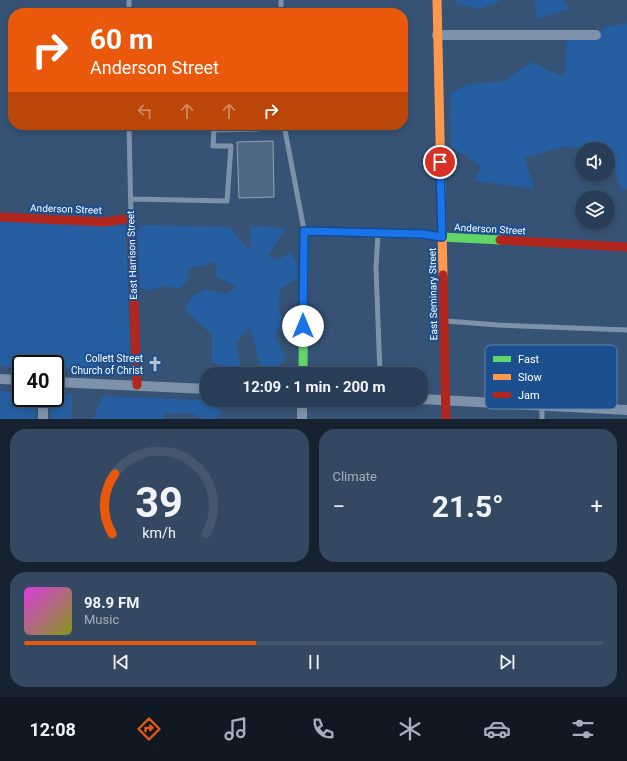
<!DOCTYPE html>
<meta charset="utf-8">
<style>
:root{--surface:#283e57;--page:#344961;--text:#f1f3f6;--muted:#a5aeba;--line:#44576d;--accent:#ea580c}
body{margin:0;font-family:Roboto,sans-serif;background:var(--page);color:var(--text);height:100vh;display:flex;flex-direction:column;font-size:15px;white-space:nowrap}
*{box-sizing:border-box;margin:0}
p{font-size:13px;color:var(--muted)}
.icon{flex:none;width:22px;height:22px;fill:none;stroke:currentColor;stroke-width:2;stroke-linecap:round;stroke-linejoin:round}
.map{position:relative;height:419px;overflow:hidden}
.sheet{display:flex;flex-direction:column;gap:10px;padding:10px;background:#162230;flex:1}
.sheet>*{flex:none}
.top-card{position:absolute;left:8px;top:8px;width:400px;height:122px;border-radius:16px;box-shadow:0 2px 6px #0003,0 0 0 1px var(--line);background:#ea580c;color:#fff;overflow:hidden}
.controls{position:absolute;left:575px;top:142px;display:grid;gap:8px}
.controls a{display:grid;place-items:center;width:40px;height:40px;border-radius:50%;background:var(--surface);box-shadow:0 2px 6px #0003,0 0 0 1px var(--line);font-size:20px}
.speed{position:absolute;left:12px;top:355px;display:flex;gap:8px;font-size:20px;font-weight:700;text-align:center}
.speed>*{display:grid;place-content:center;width:52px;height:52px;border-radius:50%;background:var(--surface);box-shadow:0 2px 6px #0003,0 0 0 1px var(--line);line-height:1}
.speed .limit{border:2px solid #111;border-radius:6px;background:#fff;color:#111}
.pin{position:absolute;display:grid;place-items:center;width:34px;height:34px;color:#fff;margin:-17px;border:2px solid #fff;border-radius:50%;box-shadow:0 1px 4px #0007}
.me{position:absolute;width:44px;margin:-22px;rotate:0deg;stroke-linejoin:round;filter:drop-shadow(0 0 3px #0008)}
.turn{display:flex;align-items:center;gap:14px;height:84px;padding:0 16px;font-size:18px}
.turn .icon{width:52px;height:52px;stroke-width:2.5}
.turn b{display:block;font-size:28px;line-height:34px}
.lanes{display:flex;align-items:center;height:38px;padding:0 16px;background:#0003;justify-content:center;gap:20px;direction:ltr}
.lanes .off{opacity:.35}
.big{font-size:30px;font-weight:700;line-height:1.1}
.sheet .widget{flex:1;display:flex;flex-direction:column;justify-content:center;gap:6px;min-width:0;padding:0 14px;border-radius:16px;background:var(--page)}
.sheet .dial{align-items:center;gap:0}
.dial svg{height:104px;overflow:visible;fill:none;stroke:var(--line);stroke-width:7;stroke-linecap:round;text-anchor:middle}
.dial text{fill:var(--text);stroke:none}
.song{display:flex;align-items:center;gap:12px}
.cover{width:48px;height:48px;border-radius:6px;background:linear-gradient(135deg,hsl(300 70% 55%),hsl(70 70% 35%))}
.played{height:4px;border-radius:2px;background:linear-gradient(90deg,var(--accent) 40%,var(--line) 40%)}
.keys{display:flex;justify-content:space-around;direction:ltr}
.heat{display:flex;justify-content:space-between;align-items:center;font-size:22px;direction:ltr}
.sheet .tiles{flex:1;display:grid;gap:10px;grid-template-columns:1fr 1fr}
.widget:last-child{grid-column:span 2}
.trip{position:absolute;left:200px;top:367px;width:228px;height:40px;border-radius:16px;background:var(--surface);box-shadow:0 2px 6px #0003,0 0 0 1px var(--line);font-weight:700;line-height:40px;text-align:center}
.menu{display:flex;height:64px;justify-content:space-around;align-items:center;background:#101923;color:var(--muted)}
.menu .icon{width:28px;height:28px}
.menu .selected{color:var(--accent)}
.menu b{font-size:18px;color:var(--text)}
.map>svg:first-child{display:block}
</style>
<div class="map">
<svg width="627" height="419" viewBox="0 0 627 419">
<rect width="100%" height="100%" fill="#365274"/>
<path fill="#265fa1" d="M456,0h47l-24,9 -23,-6z
M534,0h29l6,9 -32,10z
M627,23v165l-5,3 -14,-42 -47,-2 -36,11 9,31 -59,-8 6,-15 -30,-19 -1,-54 19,-9 36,-3 26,-19 33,15 3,-38h27l9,-11z
M0,221l126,5 4,129 -12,-3 -23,19 -40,-2v-5h-34v4l-21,-2z
M141,225l88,2 21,24 1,-25 35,2 -18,28 9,4 14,-8 7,17 -2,11 -16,8 -1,20 3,11 -7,19 10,17 -8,17 -15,1 -12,-46 -14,14 5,31 -29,-9v-28l-27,-25 7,-14 14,-7 20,5 11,-8 -21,-9v-15l-27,7 -1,11 -9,9 -14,-3 -14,4 -11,-2 -2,-56z
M0,391l21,1v6h14v21h-35z
M56,393l16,1v25h-21l-1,-17 3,-4h2z
M103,396l114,5 5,12 -6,6h-13l-13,-6 -26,1v5h-71z"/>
<path fill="#506783" stroke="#92a2b6" d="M273,141l1,56 -35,1 -2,-56z"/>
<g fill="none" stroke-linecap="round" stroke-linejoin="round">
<path stroke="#7d92a8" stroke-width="5" d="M281,0v13
M129,13v-13
M129,125l2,93
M284,125l20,105
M131,199l96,2 4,-55h-18l1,-16 45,-1 16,-4
M378,233l-2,35 4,106
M446,321l52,4 129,5
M542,419v-14"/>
<path stroke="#7d92a8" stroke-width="10" d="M437,35h159
M0,379l21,1
M55,382l152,7
M43,398v21
M421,399l206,11
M302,419v-19"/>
<path stroke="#63d668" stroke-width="9" d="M303,374l1,-143 119,3 19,3 58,3"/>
<path stroke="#ff974d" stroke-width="9" d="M437,0l6,275"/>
<path stroke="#b3261e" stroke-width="9" d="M0,217l105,5 26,-4 6,167
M500,240l127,7
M443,275l3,144"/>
</g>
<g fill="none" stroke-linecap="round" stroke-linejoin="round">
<g stroke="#114b97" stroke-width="10">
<path id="route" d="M303,326l1,-95 119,3 19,3 -2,-75"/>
</g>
<use href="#route" stroke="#1a73e8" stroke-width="7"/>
</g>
<defs>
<g id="church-bare" transform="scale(1.2)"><path d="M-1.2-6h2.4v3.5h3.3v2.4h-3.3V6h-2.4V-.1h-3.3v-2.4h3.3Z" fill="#b9c2ce" stroke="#1b4f8f" stroke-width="2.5" paint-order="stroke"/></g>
</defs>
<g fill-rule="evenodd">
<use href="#church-bare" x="155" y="364"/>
</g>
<g text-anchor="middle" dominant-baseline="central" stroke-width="4" stroke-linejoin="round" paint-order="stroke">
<g font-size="10" fill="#fff" stroke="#1b4f8f">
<text transform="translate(66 209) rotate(2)">Anderson Street</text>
<text transform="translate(490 229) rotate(3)">Anderson Street</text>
<text transform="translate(132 255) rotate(-92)">East Harrison Street</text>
<text transform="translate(433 294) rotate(-91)">East Seminary Street</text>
</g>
<g font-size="10" fill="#fff" stroke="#1b4f8f" text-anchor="end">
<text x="143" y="358">Collett Street<tspan x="143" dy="12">Church of Christ</tspan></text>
</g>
</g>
<rect x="485" y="345" width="132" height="64" rx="6" fill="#1b4f8f" stroke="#5f84b1" stroke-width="1"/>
<rect x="493" y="356" width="18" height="6" fill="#63d668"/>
<rect x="493" y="374" width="18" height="6" fill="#ff974d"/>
<rect x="493" y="392" width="18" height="6" fill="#b3261e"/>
<g font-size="11" fill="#fff">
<text x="518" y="363">Fast</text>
<text x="518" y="381">Slow</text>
<text x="518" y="399">Jam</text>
</g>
</svg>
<div class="controls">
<a><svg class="icon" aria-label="sound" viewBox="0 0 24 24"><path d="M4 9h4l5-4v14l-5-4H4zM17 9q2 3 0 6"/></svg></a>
<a><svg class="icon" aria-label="layers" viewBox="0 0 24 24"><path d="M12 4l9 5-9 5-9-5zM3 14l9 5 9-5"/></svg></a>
</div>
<div class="speed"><div class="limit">40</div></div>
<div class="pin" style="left:440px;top:162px;background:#d93025"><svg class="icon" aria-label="arrive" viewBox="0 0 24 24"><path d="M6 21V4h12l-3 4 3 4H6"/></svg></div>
<svg class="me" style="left:303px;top:326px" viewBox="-20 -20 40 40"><circle r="19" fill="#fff"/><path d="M0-13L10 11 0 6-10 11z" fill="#1a73e8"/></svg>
<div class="trip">12:09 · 1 min · 200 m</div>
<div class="top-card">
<div class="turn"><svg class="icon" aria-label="right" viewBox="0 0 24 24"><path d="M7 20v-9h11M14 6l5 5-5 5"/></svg><div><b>60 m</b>Anderson Street</div></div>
<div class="lanes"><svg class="icon off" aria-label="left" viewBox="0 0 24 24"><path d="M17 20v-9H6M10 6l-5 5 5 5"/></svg><svg class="icon off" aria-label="ahead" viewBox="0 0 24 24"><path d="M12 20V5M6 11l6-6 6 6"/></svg><svg class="icon off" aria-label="ahead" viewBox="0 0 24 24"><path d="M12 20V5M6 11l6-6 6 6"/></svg><svg class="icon" aria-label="right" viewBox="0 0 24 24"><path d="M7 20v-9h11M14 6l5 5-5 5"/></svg></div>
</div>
</div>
<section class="sheet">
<div class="tiles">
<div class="widget dial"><svg viewBox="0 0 100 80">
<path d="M14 69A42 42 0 1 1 86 69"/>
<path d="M14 69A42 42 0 0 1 16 23" stroke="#ea580c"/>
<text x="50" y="56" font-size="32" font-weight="700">39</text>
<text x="50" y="72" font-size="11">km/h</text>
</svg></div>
<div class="widget"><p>Climate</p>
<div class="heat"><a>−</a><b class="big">21.5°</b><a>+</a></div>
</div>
<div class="widget">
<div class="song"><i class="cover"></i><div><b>98.9 FM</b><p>Music</p></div></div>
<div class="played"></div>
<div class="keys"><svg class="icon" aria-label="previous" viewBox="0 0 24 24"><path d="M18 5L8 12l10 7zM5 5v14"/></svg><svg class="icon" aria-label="pause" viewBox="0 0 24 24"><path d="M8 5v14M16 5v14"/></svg><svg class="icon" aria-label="next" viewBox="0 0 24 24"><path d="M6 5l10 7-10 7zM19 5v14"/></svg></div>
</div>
</div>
</section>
<nav class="menu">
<b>12:08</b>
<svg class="icon selected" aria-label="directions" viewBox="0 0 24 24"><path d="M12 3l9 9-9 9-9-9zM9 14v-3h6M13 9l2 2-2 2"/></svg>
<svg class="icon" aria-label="music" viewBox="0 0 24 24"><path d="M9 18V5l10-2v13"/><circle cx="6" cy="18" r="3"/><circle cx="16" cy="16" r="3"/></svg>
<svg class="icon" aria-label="phone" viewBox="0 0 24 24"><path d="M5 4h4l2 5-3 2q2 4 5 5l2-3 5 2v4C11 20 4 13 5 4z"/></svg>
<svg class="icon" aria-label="climate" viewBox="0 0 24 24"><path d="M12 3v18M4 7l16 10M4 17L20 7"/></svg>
<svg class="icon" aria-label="car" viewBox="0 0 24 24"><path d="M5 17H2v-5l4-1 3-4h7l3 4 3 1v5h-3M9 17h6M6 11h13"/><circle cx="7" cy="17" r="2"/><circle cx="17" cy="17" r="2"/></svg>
<svg class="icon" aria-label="filters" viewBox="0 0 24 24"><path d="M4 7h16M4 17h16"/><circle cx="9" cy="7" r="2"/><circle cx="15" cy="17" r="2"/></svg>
</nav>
